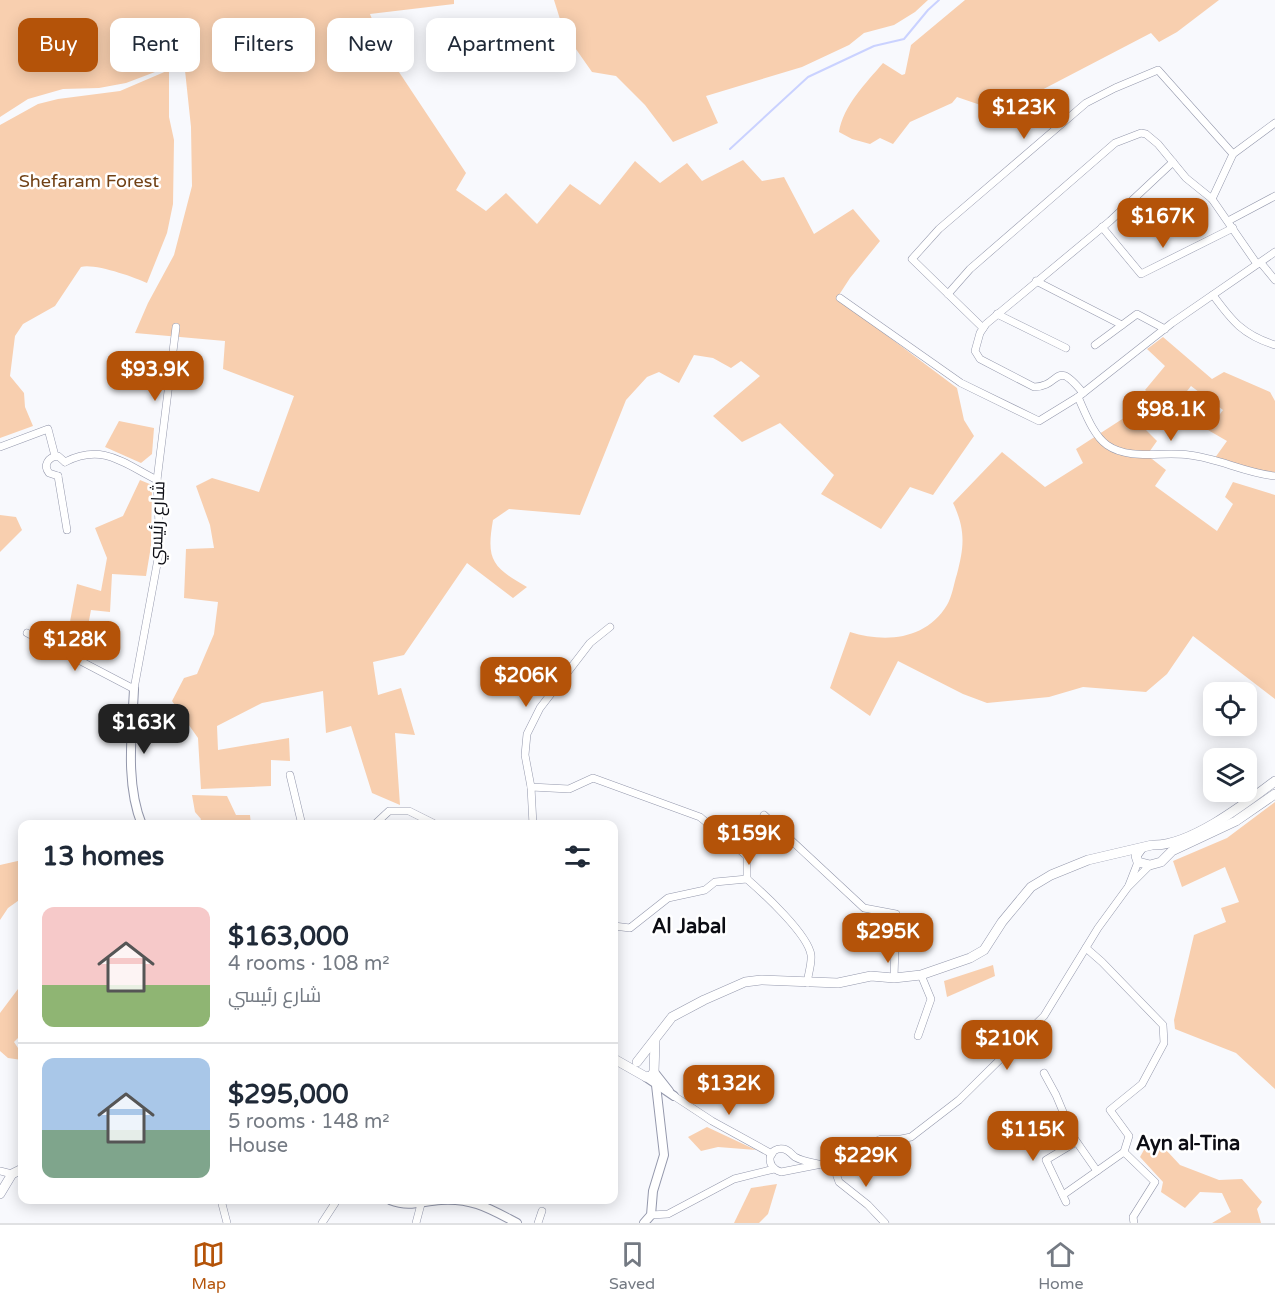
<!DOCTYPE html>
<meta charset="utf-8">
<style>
:root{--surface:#fff;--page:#f2f2f3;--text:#1f2937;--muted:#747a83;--line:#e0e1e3;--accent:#b45309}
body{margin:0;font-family:"Varela Round",Cairo,sans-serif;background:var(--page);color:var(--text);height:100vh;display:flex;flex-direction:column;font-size:22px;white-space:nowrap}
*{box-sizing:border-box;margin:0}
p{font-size:20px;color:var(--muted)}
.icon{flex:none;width:33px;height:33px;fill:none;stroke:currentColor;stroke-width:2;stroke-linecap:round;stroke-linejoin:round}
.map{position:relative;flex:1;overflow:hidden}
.panel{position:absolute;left:18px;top:820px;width:600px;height:384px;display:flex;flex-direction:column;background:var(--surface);border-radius:12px;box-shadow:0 3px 15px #0003}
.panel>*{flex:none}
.banner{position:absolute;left:18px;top:18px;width:600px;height:54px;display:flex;gap:12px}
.fabs{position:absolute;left:1203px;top:682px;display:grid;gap:12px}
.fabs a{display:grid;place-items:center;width:54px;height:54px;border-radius:12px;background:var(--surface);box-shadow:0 3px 15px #0003;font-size:30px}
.price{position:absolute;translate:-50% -51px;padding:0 14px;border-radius:12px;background:var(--accent);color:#fff;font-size:20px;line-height:39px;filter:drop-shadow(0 2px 3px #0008)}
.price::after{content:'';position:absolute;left:50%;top:36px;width:18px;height:14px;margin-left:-9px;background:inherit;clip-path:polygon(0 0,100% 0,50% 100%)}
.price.active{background:#222;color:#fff}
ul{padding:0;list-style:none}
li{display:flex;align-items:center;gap:18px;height:150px;padding:0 24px}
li+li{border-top:2px solid var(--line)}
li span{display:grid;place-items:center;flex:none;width:168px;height:120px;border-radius:12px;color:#555}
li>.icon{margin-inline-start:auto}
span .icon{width:72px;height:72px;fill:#fffc;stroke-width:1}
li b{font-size:26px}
h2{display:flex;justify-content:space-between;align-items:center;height:72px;padding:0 24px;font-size:26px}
.tag{padding:0 21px;border-radius:12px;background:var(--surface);box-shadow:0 3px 15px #0003;font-size:21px;line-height:54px}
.tag.active{background:var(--accent);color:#fff}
.tab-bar{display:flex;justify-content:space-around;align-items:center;height:84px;border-top:2px solid var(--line);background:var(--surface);font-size:16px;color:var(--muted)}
.tab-bar a{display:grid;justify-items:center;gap:3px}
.tab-bar .active{color:var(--accent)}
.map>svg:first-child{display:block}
.green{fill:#f8cfaf}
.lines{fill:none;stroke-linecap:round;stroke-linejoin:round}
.stream{stroke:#cad2ff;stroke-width:2}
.minor-casing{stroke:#9498ac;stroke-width:8}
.tertiary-casing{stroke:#9498ac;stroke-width:10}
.secondary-casing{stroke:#9498ac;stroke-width:10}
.minor{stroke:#fff;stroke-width:7}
.tertiary{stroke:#fff;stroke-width:8}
.secondary{stroke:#fff;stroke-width:9}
.labels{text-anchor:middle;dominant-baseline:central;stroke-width:5;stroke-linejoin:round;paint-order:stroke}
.park-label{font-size:18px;fill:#714115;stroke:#fff}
.street-label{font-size:18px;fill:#0c0d14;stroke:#fff}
.neighbourhood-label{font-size:20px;font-weight:bold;fill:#0c0d14;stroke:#fff}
</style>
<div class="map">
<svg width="1275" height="1223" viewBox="0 0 1275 1223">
<rect width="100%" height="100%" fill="#f8f9fd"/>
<g class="green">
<path d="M0,0H454V4L370,14L390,64L395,66L466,173L456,190L486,211L506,193L537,224L570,184L600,205L635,161L660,183L687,163L702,181L743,160L762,181L784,177L814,234L853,209L880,241L850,278L837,298L957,388L964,420L974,436L933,495L910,487L881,529L821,494L834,475L780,423L742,442L713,416L760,376L741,361L731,368L713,358L694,355L679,383L659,372L647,377L626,400L580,515L509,509L493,520C486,560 492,567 527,587L513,598L467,563L404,655L373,662L378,695L401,688L415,735L395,733L400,805L372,793L351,726L326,733L323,691L262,703L217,726L218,750L289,738L290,761L271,760V786L201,789L198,738L172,701L184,678L197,674L214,634L218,602L184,598L186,549L214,548L210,525L196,486L212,478L259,492L294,396L223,369L225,341L135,333L148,303L174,255L192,186L191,127L184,61L126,83L99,88L63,89L28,99L0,117Z"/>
<path d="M554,0H928L915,12L894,25L864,33L849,45L802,67L706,96L718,123L673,142L645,105L616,76L592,72L564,32Z"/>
<path d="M965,0H1219L1177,32L1159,42L1151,33L1034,94L995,110L957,97L952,103L910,122L893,144L880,138L870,144L852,139L839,132C843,106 866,83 883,63L902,75L905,74L911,45Z"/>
<path d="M169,70V117L174,140L173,204L167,233L147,283C134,277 94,263 81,267L55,306L23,324L15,336L10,376L24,393L25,407L33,426L0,438V125L38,104L58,99L120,91Z"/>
<path d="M1163,337L1212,379L1224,372L1270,392L1275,401V475L1212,462L1227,441L1208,430L1223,410L1191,386L1172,410L1145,390L1165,366L1147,349Z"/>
<path d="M1130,414L1157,441L1147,455L1166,470L1155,486L1217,531L1233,504L1225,497L1233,482L1275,495V699L1193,636L1167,674L1146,692L1083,687L1049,697L987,703L963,694L898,661L870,716L830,688L850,632C885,643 926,640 947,605C952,597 954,583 957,574C964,547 966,530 953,503L1002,452L1045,487L1083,463L1076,449Z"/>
<path d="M119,421L154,428L152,454L141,463L105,447Z"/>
<path d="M140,480L152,485L151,546L146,576L112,574L110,612L91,610L86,636L69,627L77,584L101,591L107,558L95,528L123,516Z"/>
<path d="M0,515L16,517L22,530L0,552Z"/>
<path d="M192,795L227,796L236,815H250L251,825H198L201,819L195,812Z"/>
<path d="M1275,802V1089L1236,1053L1175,1029L1174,1020L1194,935L1226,922L1221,908L1239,902L1225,867L1182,887L1173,861L1227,838Z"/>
<path d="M22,860V898L8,908L0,920V865Z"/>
<path d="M993,965L995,976L947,997L944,981Z"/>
<path d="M18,989L22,992V1008L19,1011L22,1015V1034L14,1042L22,1054V1060L8,1058L0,1051V1013Z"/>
<path d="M707,1127L756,1150L718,1147L701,1151L688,1137Z"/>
<path d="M1145,1148L1167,1151L1180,1165L1219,1180L1242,1179L1262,1202L1257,1209L1261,1223H1212L1231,1212L1222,1193L1200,1192L1185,1208L1161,1192L1163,1182L1140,1157Z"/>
<path d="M777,1184L768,1214L759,1223H734L751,1188Z"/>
</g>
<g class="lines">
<path class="stream" d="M730,149L808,77L874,46L904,39L928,10L939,0"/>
<defs>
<g id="minor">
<path d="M1212,199L1233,154L1275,123"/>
<path d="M1228,221L1275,196"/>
<path d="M1102,227L1141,274L1233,228"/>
<path d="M1261,263L1275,280"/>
<path d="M1036,281L1122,325"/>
<path d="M948,294L970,269L1115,143L1141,133L1146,134L1158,144L1186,178L1212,199L1257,264"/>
<path d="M1213,295C1232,321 1243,335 1275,345"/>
<path d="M840,298L961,383L1039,421L1078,397L1172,323L1275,252"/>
<path d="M997,314L1066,348"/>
<path d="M983,328L912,259L939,229L1086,103L1115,88L1158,70L1233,154"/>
<path d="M1095,345L1137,314L1165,329"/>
<path d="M1083,393C1054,357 1061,387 1034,387L980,359L975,351L980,333L986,324L1110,221L1173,162"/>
<path d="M1078,397C1085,412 1093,435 1107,445C1130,461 1163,451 1189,455C1218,458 1245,473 1275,476"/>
<path d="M0,447L48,429L55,456"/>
<path d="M65,462C103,443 123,463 157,480"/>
<path d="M58,476L67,530"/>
<path d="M58,476L49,473C43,465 48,457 58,456L65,462"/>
<path d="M27,633L134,689L160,548L157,480L176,327"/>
<path d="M290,775L302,825"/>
<path d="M531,787L569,789L593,778L700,817L747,856V879"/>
<path d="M764,815L864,908L896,914L894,978"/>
<path d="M374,825L389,811H409L433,823"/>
<path d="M533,825L531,787L525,755L527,734L540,708L590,643L610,627"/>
<path d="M1129,885L1138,862"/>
<path d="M614,926L630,928L668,898L705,890L715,882L747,879C763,893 808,934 811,955C812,963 808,975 807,983"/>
<path d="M1086,948L1102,962L1163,1025L1164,1043L1142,1084L1110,1110L1129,1136L1124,1152L1155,1182L1133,1217L1134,1223"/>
<path d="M918,1036L931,999L921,975"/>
<path d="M1044,1073L1056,1095L1074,1138L1097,1171"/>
<path d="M674,1096L712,1121L772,1154"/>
<path d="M832,1162L839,1182L868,1205L885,1223"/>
<path d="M818,1164C810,1162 802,1161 795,1157C791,1154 789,1150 784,1149C768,1146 764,1167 781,1172L832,1162L881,1139H901L911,1137L959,1100L1044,1016L1098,928L1128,887L1150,865"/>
<path d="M0,1171L12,1174"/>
<path d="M1063,1195L1124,1152"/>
<path d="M221,1200L227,1223"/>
<path d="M1066,1202L1046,1160L1076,1142"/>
<path d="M651,1215L668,1214L734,1179L774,1169"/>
<path d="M322,1223L337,1200"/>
<path d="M416,1223L421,1204"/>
<path d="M538,1223L542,1211"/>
</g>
<g id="tertiary">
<path d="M134,689C132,733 125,783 142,825"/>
<path d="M654,1072L669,1091"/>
<path d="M646,1077L674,1096"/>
<path d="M390,1200C411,1208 421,1201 441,1200C473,1198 490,1209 517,1223"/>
<path d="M644,1223L651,1215L653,1191L664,1155L656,1085"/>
</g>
<g id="secondary">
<path d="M1141,849L1136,856L1138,862L1150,865L1161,862L1172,851L1236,821L1275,794"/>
<path d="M616,1060L646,1077L651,1076L654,1072L655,1041"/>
<path d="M637,1062L672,1017L704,1000L745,982L761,980L838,983L871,976L894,978L921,975L970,958L984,950L1002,922L1031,887L1051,875L1088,860L1152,845C1189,847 1246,803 1275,781"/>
<path d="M0,1194L12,1174L22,1169"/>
</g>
</defs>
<use href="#minor" class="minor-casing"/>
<use href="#tertiary" class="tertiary-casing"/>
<use href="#secondary" class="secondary-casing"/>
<use href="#minor" class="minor"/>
<use href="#tertiary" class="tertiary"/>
<use href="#secondary" class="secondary"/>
</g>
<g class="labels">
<g class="park-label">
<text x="89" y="181">Shefaram Forest</text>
</g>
<g class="street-label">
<text transform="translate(157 523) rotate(-88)">شارع رئيسي</text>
</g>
<g class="neighbourhood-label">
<text x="689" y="927">Al Jabal</text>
<text x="1188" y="1144">Ayn al-Tina</text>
</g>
</g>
</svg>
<div class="fabs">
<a><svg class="icon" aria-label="locate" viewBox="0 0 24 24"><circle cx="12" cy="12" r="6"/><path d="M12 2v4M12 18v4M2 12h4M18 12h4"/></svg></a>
<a><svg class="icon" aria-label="layers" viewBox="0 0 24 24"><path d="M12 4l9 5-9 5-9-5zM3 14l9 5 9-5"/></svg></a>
</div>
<b class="price" style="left:1024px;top:140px">$123K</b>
<b class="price" style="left:1163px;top:249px">$167K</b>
<b class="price" style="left:155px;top:402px">$93.9K</b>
<b class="price" style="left:1171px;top:442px">$98.1K</b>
<b class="price" style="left:75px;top:672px">$128K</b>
<b class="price" style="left:526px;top:708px">$206K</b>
<b class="price active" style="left:144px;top:755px">$163K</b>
<b class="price" style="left:749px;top:866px">$159K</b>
<b class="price" style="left:888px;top:964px">$295K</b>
<b class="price" style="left:1007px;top:1071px">$210K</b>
<b class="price" style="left:729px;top:1116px">$132K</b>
<b class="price" style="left:1033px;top:1162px">$115K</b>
<b class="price" style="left:866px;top:1188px">$229K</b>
<div class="banner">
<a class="tag active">Buy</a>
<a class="tag">Rent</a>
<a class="tag">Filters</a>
<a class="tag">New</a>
<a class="tag">Apartment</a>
</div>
<section class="panel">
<h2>13 homes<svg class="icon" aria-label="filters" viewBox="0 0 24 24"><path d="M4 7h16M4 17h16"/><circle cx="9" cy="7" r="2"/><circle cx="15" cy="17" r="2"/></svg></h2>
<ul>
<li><span style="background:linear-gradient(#f6c9c9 65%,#8fb573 0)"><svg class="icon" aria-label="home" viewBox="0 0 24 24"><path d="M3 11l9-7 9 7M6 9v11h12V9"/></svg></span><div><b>$163,000</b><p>4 rooms · 108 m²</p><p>شارع رئيسي</p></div></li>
<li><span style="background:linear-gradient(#a9c7e8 60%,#7fa58c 0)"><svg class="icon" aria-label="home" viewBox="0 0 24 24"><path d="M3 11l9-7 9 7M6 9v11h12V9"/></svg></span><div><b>$295,000</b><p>5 rooms · 148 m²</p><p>House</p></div></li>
</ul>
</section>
</div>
<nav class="tab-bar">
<a class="active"><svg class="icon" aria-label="map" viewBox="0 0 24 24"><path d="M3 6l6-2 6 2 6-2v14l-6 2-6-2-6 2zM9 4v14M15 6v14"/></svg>Map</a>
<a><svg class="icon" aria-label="saved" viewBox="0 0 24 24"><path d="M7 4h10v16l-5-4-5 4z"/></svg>Saved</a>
<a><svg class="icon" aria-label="home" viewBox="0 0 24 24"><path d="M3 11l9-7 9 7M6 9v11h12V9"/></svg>Home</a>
</nav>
